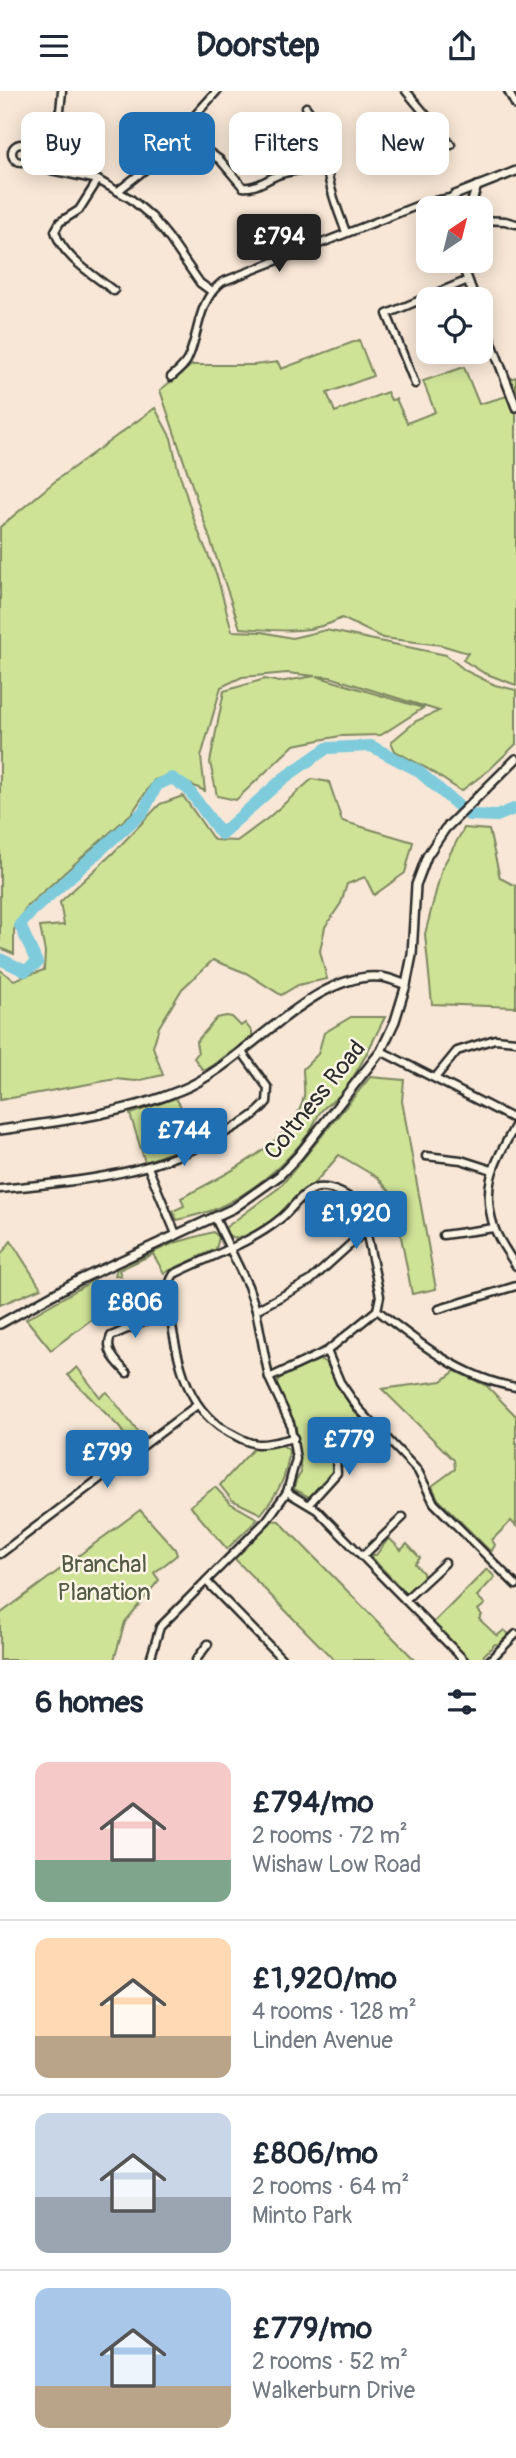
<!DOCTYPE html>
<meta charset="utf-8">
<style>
:root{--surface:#fff;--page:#f2f2f3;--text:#1f2937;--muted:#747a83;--line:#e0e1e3;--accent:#1f6fb2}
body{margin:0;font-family:Pangolin,sans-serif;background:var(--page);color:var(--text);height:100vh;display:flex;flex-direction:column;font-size:26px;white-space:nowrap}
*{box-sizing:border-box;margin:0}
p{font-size:23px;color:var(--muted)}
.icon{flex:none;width:38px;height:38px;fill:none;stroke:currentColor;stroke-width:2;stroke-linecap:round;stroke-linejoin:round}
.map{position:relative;height:1569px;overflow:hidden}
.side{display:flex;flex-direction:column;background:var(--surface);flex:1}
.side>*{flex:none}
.banner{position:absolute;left:21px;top:21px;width:474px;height:63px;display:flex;gap:14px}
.needle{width:46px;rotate:35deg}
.tools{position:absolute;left:416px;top:105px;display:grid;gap:14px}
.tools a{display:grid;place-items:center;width:77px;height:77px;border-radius:14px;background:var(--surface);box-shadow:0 4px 18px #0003;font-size:35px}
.price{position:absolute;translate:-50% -60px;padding:0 16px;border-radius:7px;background:var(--accent);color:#fff;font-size:23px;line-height:46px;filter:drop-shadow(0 2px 4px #0008)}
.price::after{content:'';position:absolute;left:50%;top:42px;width:21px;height:16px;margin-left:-10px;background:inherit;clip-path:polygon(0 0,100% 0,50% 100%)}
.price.current{background:#222;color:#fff}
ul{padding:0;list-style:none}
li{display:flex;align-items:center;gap:21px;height:175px;padding:0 35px}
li+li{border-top:2px solid var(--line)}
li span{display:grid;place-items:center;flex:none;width:196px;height:140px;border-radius:14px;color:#555}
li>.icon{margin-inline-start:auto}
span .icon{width:84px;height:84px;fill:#fffc;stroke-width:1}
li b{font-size:30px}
h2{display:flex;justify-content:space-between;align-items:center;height:84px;padding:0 35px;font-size:30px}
.pill{padding:0 24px;border-radius:14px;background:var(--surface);box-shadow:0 4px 18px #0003;font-size:24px;line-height:63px}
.pill.current{background:var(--accent);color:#fff}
header{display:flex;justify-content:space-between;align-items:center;height:91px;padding:0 35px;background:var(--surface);font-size:32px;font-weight:700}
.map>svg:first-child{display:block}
.green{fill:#cfe397;stroke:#7d8761;stroke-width:2}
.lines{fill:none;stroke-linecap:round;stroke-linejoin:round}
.river{stroke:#7ecbdc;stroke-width:12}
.minor-casing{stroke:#2b2b2b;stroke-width:11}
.tertiary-casing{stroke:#2b2b2b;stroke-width:12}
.minor{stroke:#fcf5e5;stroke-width:6}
.tertiary{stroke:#fcf5e5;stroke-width:7}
.labels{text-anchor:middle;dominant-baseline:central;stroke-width:5;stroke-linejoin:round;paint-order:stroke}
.street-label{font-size:24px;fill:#2b2b2b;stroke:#fcf5e5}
.park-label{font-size:24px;fill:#545946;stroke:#fcf5e5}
</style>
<header><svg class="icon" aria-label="menu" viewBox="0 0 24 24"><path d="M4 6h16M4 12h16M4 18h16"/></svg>Doorstep<svg class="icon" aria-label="share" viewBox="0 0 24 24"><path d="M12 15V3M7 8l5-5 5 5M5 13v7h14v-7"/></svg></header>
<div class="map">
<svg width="516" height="1569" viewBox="0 0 516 1569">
<rect width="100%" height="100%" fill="#f8e7d6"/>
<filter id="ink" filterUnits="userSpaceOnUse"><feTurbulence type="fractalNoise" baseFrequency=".0143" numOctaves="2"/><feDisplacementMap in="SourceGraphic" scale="14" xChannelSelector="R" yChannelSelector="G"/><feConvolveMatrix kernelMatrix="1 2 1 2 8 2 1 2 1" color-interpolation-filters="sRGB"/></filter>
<g filter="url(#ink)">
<g class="green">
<path d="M359,249L373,285L327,302L335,321L387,301L391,309L396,308L407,332L435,321L423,290L464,276L479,313L511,304L506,289L516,286V594L484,582L463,569L468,562L441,554L383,547L342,527C307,545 277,539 240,537L160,299L192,274H254L278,271L281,278Z"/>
<path d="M155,317L171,347L178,378L196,435L217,485L232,540L262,541L292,547L326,539L446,564L466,580L495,594L516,599V653L489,679L461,700L428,678L395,660L391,651L416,630L439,620L330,586L316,585L423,617L381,644L340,645L294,654L236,709L217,705L210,671L224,600L265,588L279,591L315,585L287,582L242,586L221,596L201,666L205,700L170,684L154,689L132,722L26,816L14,839V863L0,857V436L59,387Z"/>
<path d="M312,688L329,691L342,730L413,751L405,782L374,804L365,786L347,793L341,812L325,836L320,860L327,888L298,894L281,904L246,882L213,869L182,898L159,936L153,956L163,984L136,990L116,988L0,1009V879L14,889L44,879L45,861L40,836L64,834L60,811L113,762L160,713L183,705L214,749L237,750L268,727Z"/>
<path d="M464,737L489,739L500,787L516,795V916L432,913L425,843L442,777Z"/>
<path d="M226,925L232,926L241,935L245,932L252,941V946L207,978H202L194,967L198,962L196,951L217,927Z"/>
<path d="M351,926H385C375,946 354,991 339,1005C332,1011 324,1015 319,1023C315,1029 314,1036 309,1042C285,1074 251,1103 213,1119C202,1123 189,1126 177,1129L173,1120L184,1115L181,1107C219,1087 296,1051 304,1005C305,997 303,986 303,978L318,963L324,942Z"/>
<path d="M370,986L404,989L402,1010L436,1198L412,1203L393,1104L378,1087L339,1064C311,1098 279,1131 238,1148L228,1144L225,1137L280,1096Z"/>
<path d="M176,1007L200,1050L145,1071L130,1023Z"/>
<path d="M213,1141L219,1146L216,1158L164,1182L153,1163L119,1179L121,1185L115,1184L117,1177L174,1152Z"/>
<path d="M11,1150L41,1197L0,1214V1165Z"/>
<path d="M94,1189L105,1218L51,1259L26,1228Z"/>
<path d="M319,1269L326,1271C339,1299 353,1321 374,1343L311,1407L294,1398L296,1389L301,1382L296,1335L276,1293L280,1287Z"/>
<path d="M77,1276L100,1306L107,1301L141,1345L131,1353L119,1336L68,1284Z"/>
<path d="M455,1280L487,1295L516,1325V1435L511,1430L492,1449L495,1454L491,1461L438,1408L432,1395L455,1378L454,1369L382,1298L442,1290Z"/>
<path d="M282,1354L289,1359C288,1386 277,1403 261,1423L232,1409L220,1394L254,1357Z"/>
<path d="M215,1396L230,1412L258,1428L227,1458L190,1415Z"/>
<path d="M140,1419L175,1458L177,1464L154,1482L159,1489L125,1531L114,1569H0V1523Z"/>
<path d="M267,1429L279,1430L415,1569H334L232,1465Z"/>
<path d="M389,1447L401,1459L407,1453L420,1467L415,1473L423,1482L424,1487L409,1501H405L372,1467V1464H376Z"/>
<path d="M487,1478L495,1486L477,1505L485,1513L478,1519L482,1524L479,1528L497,1545L504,1539L509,1543L499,1554L495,1553L484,1564L483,1569H469L433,1532Z"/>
</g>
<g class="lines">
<path class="river" d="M0,868L25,880L37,872L20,834L32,820L143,721L157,694L172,687L188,698L221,743L284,687L327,657L371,655L417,679L469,724L497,725L516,717"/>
<defs>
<g id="minor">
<path d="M406,0L451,54"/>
<path d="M508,0L516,15"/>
<path d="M306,16C326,42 323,48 327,78C330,99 338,121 346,141"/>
<path d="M181,41L220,69L243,96C256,98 268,87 281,83C295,78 311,78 327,77"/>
<circle cx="21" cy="62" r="9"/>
<path d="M27,56L60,20L62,0"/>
<path d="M29,67L51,79L98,89L131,108L152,126L169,147L200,192L211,200"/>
<path d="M98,89L79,119L60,131L55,140C62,166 94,184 114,200"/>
<path d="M118,100L165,63L188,32L217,0"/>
<path d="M481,129L505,130L516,133"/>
<path d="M171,286C178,280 186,274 189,265C200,238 198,210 222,191L424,112L450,107"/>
<path d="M415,293L387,223L468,189"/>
<path d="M381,960L516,1029"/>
<path d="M435,987L457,960L495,948L516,950"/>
<path d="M516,1033C496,1070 480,1093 494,1136C498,1149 509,1163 516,1175"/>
<path d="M426,1065L461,1069L492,1079"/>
<path d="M148,1076L176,1143"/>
<path d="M0,1098C82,1090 156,1084 228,1040C242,1032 257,1024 267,1011L268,997L242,961"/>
<path d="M443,1144L494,1137"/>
<path d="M439,1218L516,1195"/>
<path d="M256,1219L310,1190L365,1140"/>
<path d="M377,1219C417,1251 464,1288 516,1296"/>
<path d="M327,1260L340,1291L358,1317L418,1380L434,1412L516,1494"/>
<path d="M127,1282C117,1271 104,1260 111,1245L158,1225H170"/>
<path d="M269,1287L327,1260L377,1219L380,1205L361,1116C352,1106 332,1095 318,1097C302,1100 292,1119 280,1128C253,1151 206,1167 174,1183C164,1197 169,1219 172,1235C179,1277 190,1323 232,1343C239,1347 248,1352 257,1353C268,1354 283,1349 294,1347"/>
<path d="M287,1401L317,1419L464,1569"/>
<path d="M309,1413L337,1382L334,1342"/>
<path d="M0,1463L197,1314"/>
<path d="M363,1465L403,1426"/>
<path d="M206,1490L283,1569"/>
<path d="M405,1509L445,1472"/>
<path d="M150,1569L160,1536L267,1429L287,1401L296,1368L290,1332L269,1287L256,1219L248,1195L215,1127"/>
<path d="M196,1569L208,1553"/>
<path d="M490,1569L516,1543"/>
</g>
<g id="tertiary">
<path d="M444,117L446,111L455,104L516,80"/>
<path d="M473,117L472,110L477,95"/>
<path d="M461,170L475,208"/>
<path d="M481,224L516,316"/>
<path d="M0,1039C62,1030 123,1023 181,999C244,974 313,879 381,886C390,887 398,891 406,894"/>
<path d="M0,1233L79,1189L234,1117L279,1085L298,1065L381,960L395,930L406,894L412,864L416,794L427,765L445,738L516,668"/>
</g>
</defs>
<use href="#minor" class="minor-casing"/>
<use href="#tertiary" class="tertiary-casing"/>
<use href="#minor" class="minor"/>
<use href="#tertiary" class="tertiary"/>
</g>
</g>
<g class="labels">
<g class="street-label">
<text transform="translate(315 1009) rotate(-51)">Coltness Road</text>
</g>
<g class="park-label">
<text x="104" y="1473">Branchal<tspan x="104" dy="28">Planation</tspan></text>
</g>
</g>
</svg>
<div class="tools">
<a><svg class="needle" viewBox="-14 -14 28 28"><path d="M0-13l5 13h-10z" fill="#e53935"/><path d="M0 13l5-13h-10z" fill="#747a83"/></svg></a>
<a><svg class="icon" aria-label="locate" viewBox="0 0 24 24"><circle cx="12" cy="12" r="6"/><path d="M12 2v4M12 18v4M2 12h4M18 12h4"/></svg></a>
</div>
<b class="price current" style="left:279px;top:183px">£794</b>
<b class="price" style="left:184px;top:1077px">£744</b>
<b class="price" style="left:356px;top:1160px">£1,920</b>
<b class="price" style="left:135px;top:1249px">£806</b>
<b class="price" style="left:349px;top:1386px">£779</b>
<b class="price" style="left:107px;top:1399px">£799</b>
<div class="banner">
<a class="pill">Buy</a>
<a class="pill current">Rent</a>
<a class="pill">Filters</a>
<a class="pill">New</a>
</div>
</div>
<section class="side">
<h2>6 homes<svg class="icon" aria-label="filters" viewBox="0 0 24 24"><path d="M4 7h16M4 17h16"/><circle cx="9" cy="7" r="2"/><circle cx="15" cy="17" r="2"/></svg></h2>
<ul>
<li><span style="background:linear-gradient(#f6c9c9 70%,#7fa58c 0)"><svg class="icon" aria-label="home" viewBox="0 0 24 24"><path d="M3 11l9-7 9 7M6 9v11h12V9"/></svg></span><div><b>£794/mo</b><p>2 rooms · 72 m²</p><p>Wishaw Low Road</p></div></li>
<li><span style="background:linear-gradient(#ffd9b3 70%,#b9a48a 0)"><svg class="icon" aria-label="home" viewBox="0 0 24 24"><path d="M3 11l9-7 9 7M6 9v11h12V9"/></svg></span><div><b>£1,920/mo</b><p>4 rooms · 128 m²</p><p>Linden Avenue</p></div></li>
<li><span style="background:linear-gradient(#c9d6e8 60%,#9aa5b1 0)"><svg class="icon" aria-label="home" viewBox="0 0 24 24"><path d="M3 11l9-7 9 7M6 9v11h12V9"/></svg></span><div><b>£806/mo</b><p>2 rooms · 64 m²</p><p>Minto Park</p></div></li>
<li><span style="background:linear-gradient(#a9c7e8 70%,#b9a48a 0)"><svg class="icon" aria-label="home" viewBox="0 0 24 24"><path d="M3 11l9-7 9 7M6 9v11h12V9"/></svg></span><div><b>£779/mo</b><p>2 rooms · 52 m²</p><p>Walkerburn Drive</p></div></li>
</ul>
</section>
